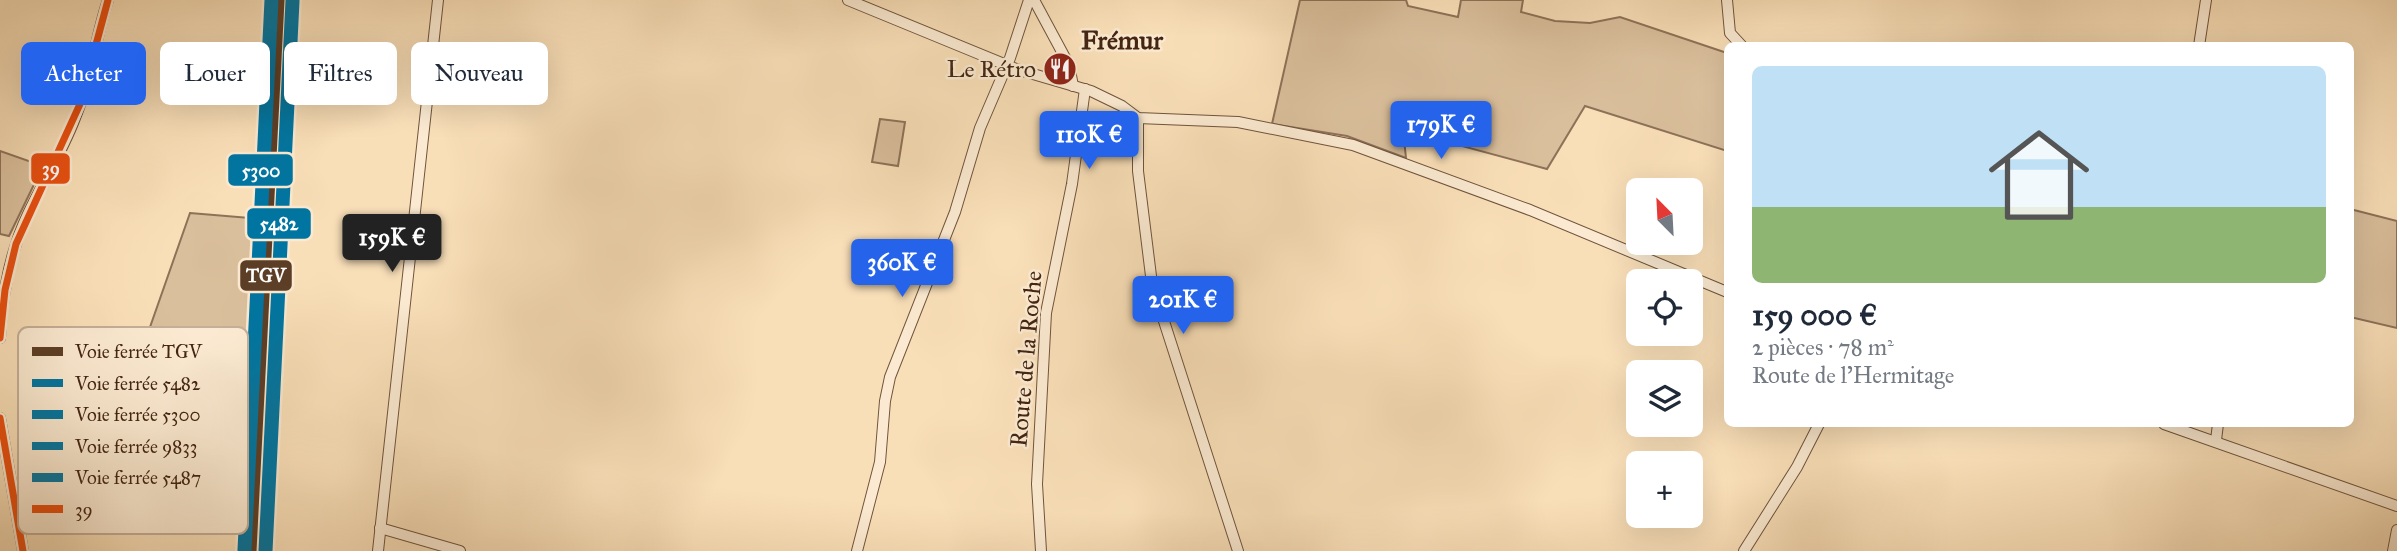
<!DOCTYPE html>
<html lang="fr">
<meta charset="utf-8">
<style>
:root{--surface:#fff;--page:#f2f2f3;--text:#1f2937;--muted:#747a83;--accent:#2563eb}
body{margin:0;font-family:"IM FELL Great Primer",serif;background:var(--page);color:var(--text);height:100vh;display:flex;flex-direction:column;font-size:26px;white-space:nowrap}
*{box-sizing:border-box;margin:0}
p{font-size:23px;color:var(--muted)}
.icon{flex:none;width:38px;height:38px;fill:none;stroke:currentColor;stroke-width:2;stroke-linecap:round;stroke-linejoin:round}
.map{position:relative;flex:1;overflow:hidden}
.sheet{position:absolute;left:1724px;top:42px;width:630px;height:385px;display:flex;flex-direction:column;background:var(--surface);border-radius:10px;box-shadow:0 7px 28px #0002}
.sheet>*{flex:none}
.guide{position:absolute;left:21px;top:42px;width:665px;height:63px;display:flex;gap:14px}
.needle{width:46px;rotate:336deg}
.tools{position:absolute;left:1626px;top:178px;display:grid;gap:14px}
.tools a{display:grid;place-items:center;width:77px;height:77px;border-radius:10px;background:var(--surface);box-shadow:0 7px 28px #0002;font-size:35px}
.price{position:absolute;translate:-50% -60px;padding:0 16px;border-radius:7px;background:var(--accent);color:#fff;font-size:23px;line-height:46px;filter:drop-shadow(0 2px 4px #0008)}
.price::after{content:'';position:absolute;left:50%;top:42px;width:21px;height:16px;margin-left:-10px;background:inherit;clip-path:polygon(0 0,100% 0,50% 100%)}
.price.on{background:#222;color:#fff}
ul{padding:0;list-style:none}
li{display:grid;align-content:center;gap:14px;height:371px;padding:0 28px}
li span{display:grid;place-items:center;height:217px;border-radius:10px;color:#555}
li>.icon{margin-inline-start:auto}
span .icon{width:126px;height:126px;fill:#fffc;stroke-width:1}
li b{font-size:30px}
.pill{padding:0 24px;border-radius:10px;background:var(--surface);box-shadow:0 7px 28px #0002;font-size:24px;line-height:63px}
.pill.on{background:var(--accent);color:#fff}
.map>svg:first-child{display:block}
.green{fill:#dabf9c;stroke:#8e7258;stroke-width:2}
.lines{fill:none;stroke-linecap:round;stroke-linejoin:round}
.minor-casing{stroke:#70543c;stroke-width:12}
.minor{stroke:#fbead1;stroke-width:10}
.bus-1-casing{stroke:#fbead1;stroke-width:12}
.bus-1{stroke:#e84e0f;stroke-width:7}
.rail-1-casing{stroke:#fbead1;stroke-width:14}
.rail-2-casing{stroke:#fbead1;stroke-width:14}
.rail-3-casing{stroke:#fbead1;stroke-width:14}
.rail-4-casing{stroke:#fbead1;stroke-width:14}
.rail-5-casing{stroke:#fbead1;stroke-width:14}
.rail-1{stroke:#5c3e26;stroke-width:9}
.rail-2{stroke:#0075a1;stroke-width:9}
.rail-3{stroke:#0075a1;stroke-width:9}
.rail-4{stroke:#0075a1;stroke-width:9}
.rail-5{stroke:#0075a1;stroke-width:9}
.labels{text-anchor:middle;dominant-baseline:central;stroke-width:5;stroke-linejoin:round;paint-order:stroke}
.poi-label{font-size:24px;fill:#432513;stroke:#fbead1;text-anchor:end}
.street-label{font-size:24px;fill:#432513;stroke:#fbead1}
.neighbourhood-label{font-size:26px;font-weight:bold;fill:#432513;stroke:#fbead1}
.key{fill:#fbead1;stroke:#c4af98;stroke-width:2}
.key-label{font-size:19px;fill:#432513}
.line-badge{stroke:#fbead1;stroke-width:2.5}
.badge-label{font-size:19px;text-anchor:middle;font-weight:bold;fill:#fff}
</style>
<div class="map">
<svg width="2397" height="551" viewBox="0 0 2397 551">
<rect width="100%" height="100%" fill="#f9dfb8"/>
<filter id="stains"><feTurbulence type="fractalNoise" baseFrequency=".00286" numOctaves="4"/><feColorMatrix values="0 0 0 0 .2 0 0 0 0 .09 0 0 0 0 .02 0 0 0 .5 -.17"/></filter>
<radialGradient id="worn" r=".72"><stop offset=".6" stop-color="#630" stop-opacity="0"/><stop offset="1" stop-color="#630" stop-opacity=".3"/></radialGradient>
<g class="green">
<path d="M1300,0H1406L1408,6L1458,17L1461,0H1523L1521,12L1555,21L1590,23L1620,17L1727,53V151L1585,106L1547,169L1403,130L1406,158L1347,136L1272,124Z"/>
<path d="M880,119L905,122L898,166L872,162Z"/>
<path d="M0,151L43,166L9,236L0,234Z"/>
<path d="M2350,209L2397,221V328L2350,317Z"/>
<path d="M190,213L262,219L258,344L241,347L223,364H200L190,368L181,378L177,399L167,423L172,448L169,453L150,456L143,445L140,421C126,417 118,415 115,400L129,387Z"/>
</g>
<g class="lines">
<defs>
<g id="minor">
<path d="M848,0L1016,69L1091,91L1122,106L1138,118L1238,122L1353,145L1530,210L1727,292"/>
<path d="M1034,0L1069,65L1073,86"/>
<path d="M1727,0L1730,33L1742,46"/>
<path d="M2199,46L2206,0"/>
<path d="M1138,118V171L1152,284L1238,551"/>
<path d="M0,338C2,295 9,254 28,214C43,182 62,152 75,118C91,80 95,39 108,0"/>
<path d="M0,418L23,551"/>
<path d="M2164,424L2397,506"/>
<path d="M2216,440L2218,424"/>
<path d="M380,528L460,551"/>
<path d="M378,551L438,0"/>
<path d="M857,551L880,462L885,401L890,377L955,212L980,128L1010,58L1029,0"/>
<path d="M1041,551L1037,484L1046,313L1072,184L1085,89"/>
<path d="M1744,551L1797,467L1819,424"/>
<path d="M2393,551L2397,530"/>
</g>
</defs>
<use href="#minor" class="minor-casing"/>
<use href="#minor" class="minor"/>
<defs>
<g id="bus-1">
<path d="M0,338L5,290L16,244L80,104L108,0"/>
<path d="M0,418L23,551"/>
</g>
</defs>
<use href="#bus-1" class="bus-1-casing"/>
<use href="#bus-1" class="bus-1"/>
<defs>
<path id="rail-1" d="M252,551L280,0"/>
<path id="rail-2" d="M263,551L290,1"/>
<path id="rail-3" d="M242,550L269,0"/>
<path id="rail-4" d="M268,551L295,1"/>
<path id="rail-5" d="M247,550L274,0"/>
</defs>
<use href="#rail-1" class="rail-1-casing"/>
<use href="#rail-2" class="rail-2-casing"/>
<use href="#rail-3" class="rail-3-casing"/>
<use href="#rail-4" class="rail-4-casing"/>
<use href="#rail-5" class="rail-5-casing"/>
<use href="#rail-1" class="rail-1"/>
<use href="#rail-2" class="rail-2"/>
<use href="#rail-3" class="rail-3"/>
<use href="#rail-4" class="rail-4"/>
<use href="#rail-5" class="rail-5"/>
</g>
<defs>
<symbol id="restaurant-disc" viewBox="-11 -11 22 22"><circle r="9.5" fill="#8f2418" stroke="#fbead1"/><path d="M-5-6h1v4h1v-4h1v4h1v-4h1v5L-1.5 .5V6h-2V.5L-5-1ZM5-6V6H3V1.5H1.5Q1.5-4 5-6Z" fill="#fff"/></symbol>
</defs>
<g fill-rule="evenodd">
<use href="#restaurant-disc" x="1041" y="50" width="38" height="38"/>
</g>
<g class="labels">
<g class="poi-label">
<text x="1036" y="69">Le Rétro</text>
</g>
<g class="street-label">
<text transform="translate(1026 359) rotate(-85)">Route de la Roche</text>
</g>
<g class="neighbourhood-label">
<text x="1122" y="40">Frémur</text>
</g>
</g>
<rect x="18" y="327" width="230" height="207" rx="10" class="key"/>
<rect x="32" y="347" width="31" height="9" fill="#5c3e26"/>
<rect x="32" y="379" width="31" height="8" fill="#0075a1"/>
<rect x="32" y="410" width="31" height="9" fill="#0075a1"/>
<rect x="32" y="442" width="31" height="8" fill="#0075a1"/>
<rect x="32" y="473" width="31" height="9" fill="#0075a1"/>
<rect x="32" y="505" width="31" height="8" fill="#e84e0f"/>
<g class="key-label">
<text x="75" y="358">Voie ferrée TGV</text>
<text x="75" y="390">Voie ferrée 5482</text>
<text x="75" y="421">Voie ferrée 5300</text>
<text x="75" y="453">Voie ferrée 9833</text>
<text x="75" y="484">Voie ferrée 5487</text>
<text x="75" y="516">39</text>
</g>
<g class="line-badge">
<rect x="30" y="152" width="41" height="33" rx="7" fill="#e84e0f"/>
<rect x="227" y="153" width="67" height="34" rx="7" fill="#0075a1"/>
<rect x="246" y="207" width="66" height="33" rx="7" fill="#0075a1"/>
<rect x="239" y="259" width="54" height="33" rx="7" fill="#5c3e26"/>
</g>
<g class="badge-label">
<text x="51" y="175">39</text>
<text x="261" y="177">5300</text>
<text x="279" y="230">5482</text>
<text x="266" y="282">TGV</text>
</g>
<rect width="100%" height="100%" filter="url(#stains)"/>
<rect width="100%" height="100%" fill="url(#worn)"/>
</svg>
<div class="tools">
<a><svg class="needle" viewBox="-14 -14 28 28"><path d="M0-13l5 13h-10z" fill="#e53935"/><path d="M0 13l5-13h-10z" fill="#747a83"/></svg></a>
<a><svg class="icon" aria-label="locate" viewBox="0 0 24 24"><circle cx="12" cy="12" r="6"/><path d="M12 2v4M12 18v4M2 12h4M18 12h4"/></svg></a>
<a><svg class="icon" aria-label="layers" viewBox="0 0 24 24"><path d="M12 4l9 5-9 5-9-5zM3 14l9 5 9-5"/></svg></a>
<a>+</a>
</div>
<b class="price" style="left:1441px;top:161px">179K €</b>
<b class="price" style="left:1089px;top:171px">110K €</b>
<b class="price on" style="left:392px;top:274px">159K €</b>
<b class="price" style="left:902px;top:299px">360K €</b>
<b class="price" style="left:1183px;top:336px">201K €</b>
<div class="guide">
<a class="pill on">Acheter</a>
<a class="pill">Louer</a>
<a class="pill">Filtres</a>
<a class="pill">Nouveau</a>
</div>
<section class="sheet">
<ul>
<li><span style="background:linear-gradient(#bfe0f5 65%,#8fb573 0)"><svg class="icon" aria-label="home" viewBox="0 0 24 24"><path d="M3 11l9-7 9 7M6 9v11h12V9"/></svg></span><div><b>159 000 €</b><p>2 pièces · 78 m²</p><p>Route de l'Hermitage</p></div></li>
</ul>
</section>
</div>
